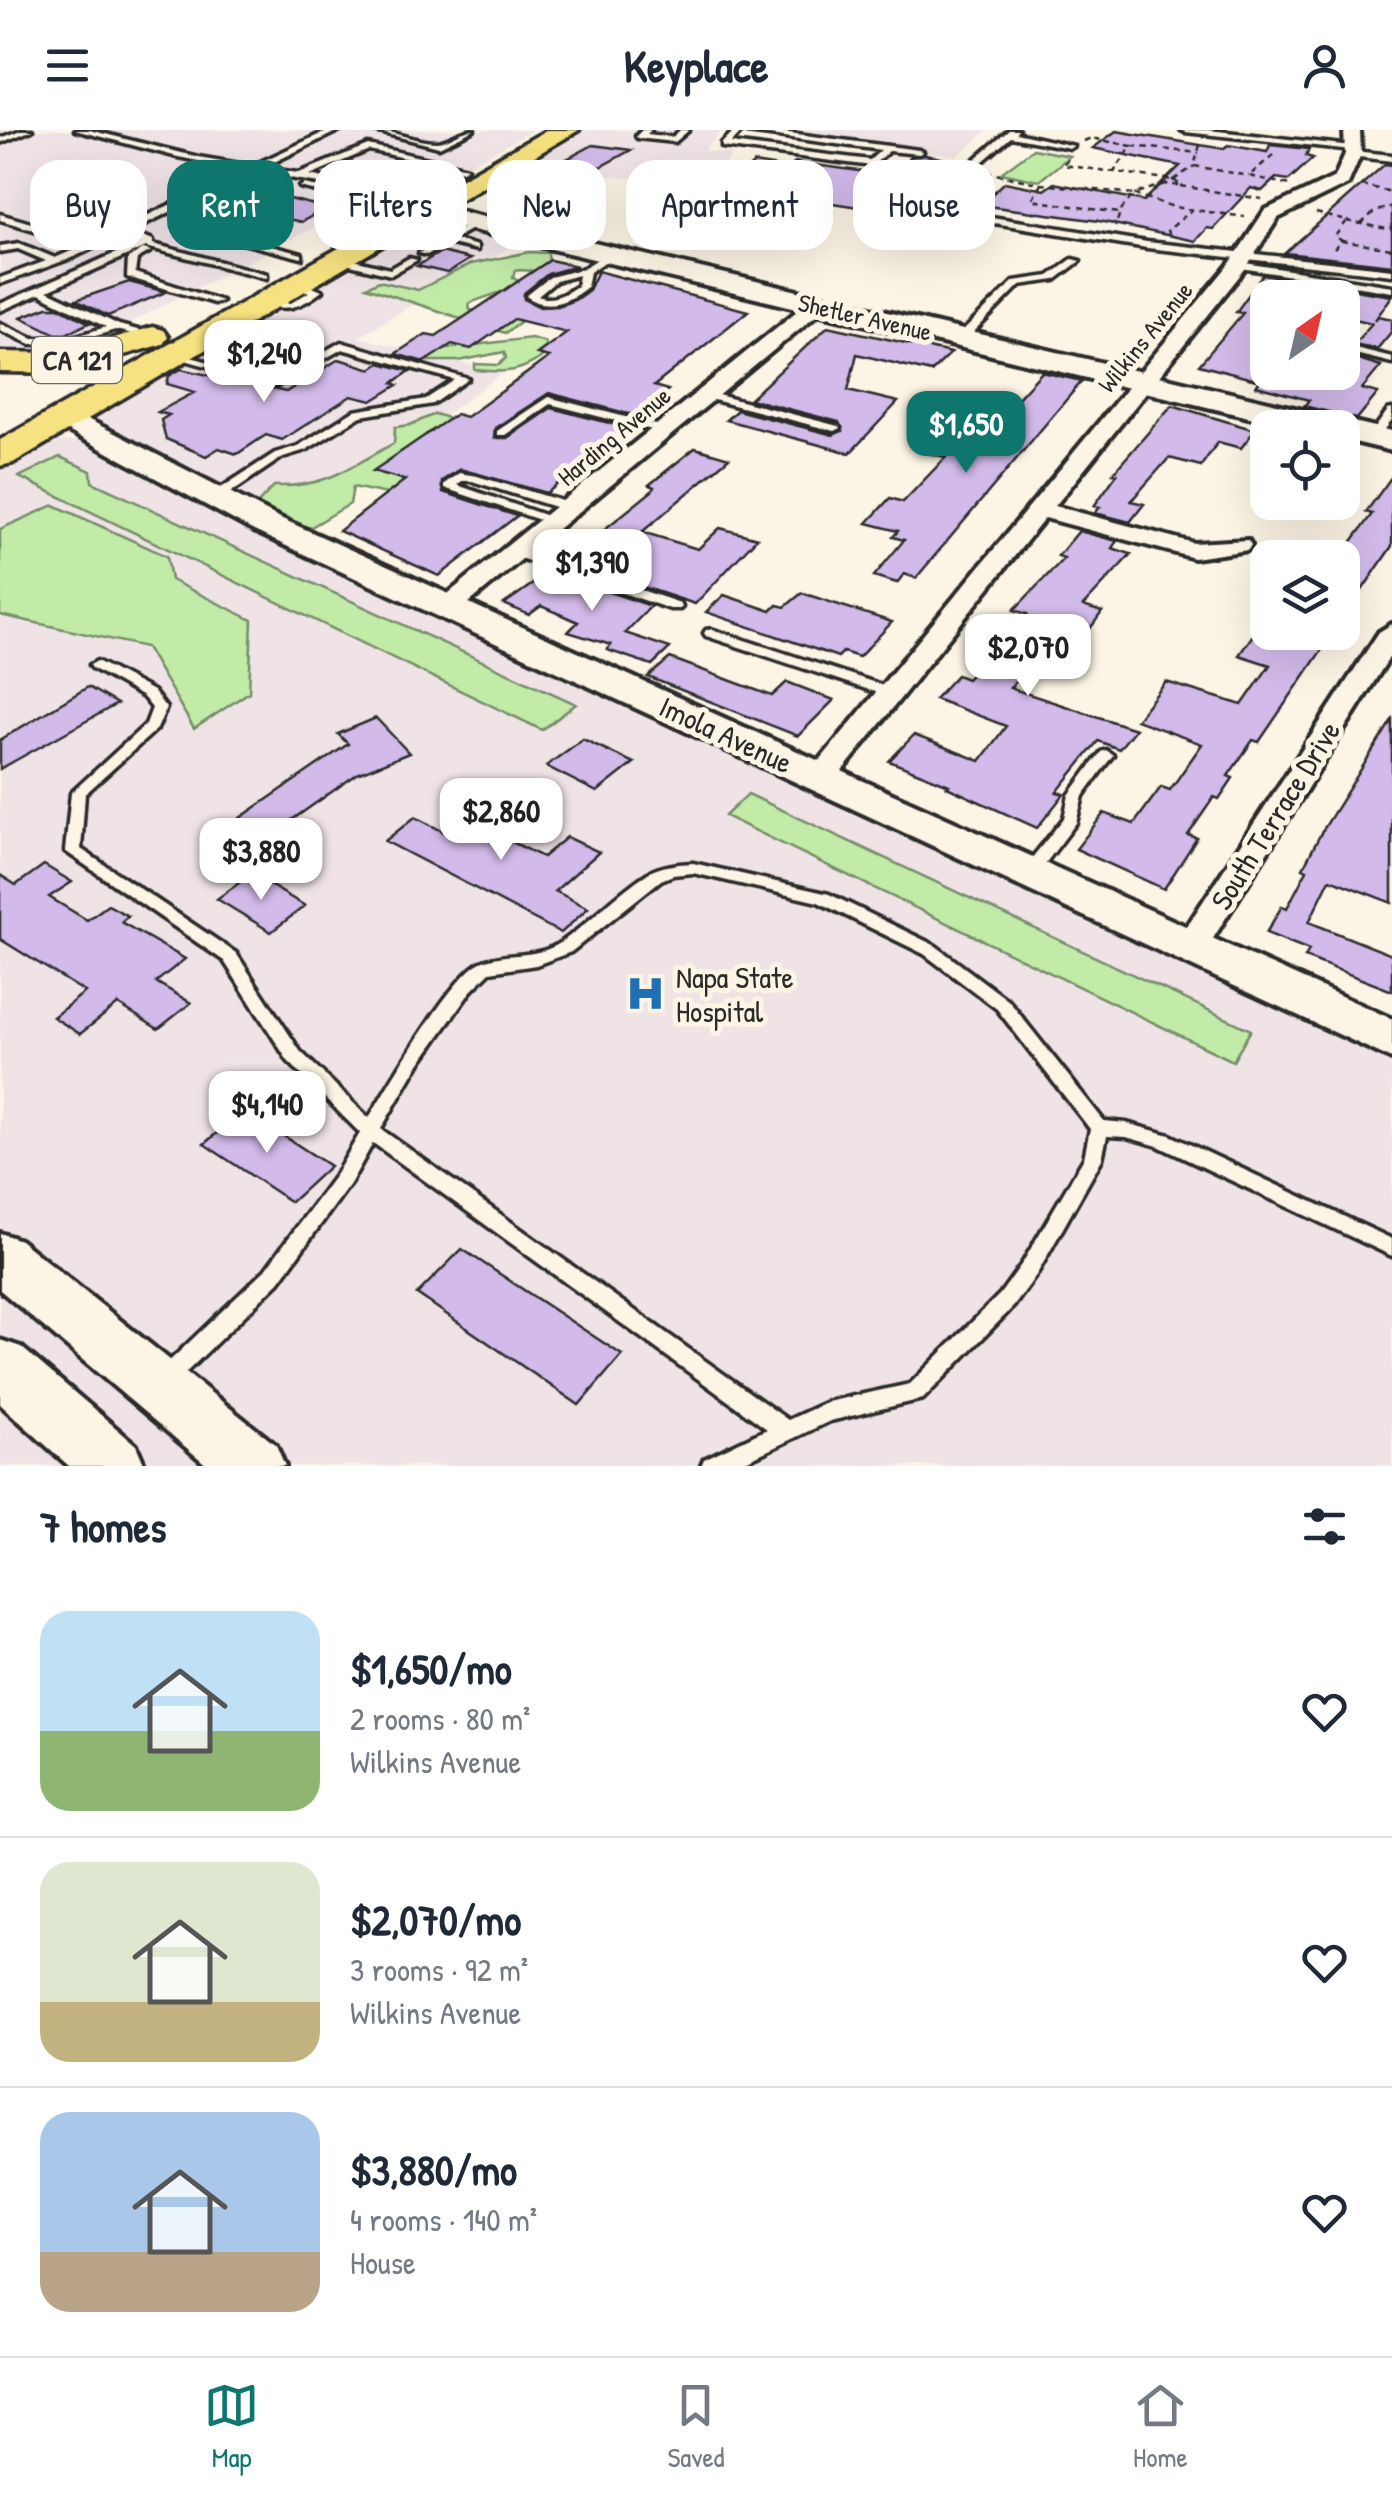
<!DOCTYPE html>
<meta charset="utf-8">
<style>
:root{--surface:#fff;--page:#f6f6f7;--text:#1f2937;--muted:#747a83;--line:#e0e1e3;--accent:#0f766e}
body{margin:0;font-family:"Patrick Hand",sans-serif;background:var(--page);color:var(--text);height:100vh;display:flex;flex-direction:column;font-size:38px;white-space:nowrap}
*{box-sizing:border-box;margin:0}
p{font-size:32px;color:var(--muted)}
.icon{flex:none;width:55px;height:55px;fill:none;stroke:currentColor;stroke-width:2;stroke-linecap:round;stroke-linejoin:round}
.map{position:relative;height:1336px;overflow:hidden}
.drawer{display:flex;flex-direction:column;background:var(--surface);flex:1}
.drawer>*{flex:none}
.hud{position:absolute;left:30px;top:30px;width:1332px;height:90px;display:flex;gap:20px}
.needle{width:65px;rotate:34deg}
.fabs{position:absolute;left:1250px;top:150px;display:grid;gap:20px}
.fabs a{display:grid;place-items:center;width:110px;height:110px;border-radius:20px;background:var(--surface);box-shadow:0 10px 40px #0002;font-size:50px}
.price{position:absolute;translate:-50% -85px;padding:0 22px;border-radius:20px;background:#fff;color:#222;font-size:32px;line-height:65px;filter:drop-shadow(0 2px 5px #0008)}
.price::after{content:'';position:absolute;left:50%;top:60px;width:30px;height:22px;margin-left:-15px;background:inherit;clip-path:polygon(0 0,100% 0,50% 100%)}
.price.selected{background:var(--accent);color:#fff}
ul{padding:0;list-style:none}
li{display:flex;align-items:center;gap:30px;height:250px;padding:0 40px}
li+li{border-top:2px solid var(--line)}
li span{display:grid;place-items:center;flex:none;width:280px;height:200px;border-radius:30px;color:#555}
li>.icon{margin-inline-start:auto}
span .icon{width:120px;height:120px;fill:#fffc;stroke-width:1}
li b{font-size:42px}
h2{display:flex;justify-content:space-between;align-items:center;height:120px;padding:0 40px;font-size:42px}
.chip{padding:0 35px;border-radius:30px;background:var(--surface);box-shadow:0 10px 40px #0002;font-size:35px;line-height:90px}
.chip.selected{background:var(--accent);color:#fff}
header{display:flex;justify-content:space-between;align-items:center;height:130px;padding:0 40px;background:var(--surface);font-size:45px;font-weight:800}
.menu{display:flex;justify-content:space-around;align-items:center;height:140px;border-top:2px solid var(--line);background:var(--surface);font-size:28px;color:var(--muted)}
.menu a{display:grid;justify-items:center;gap:5px}
.menu .selected{color:var(--accent)}
.map>svg:first-child{display:block}
.built{fill:#efe3e6}
.green{fill:#c2eba8;stroke:#768b6a;stroke-width:2.5}
.building{fill:#d2baea;stroke:#2b2b2b;stroke-width:2.5}
.lines{fill:none;stroke-linecap:round;stroke-linejoin:round}
.lane-casing{stroke:#2b2b2b;stroke-width:7}
.street-casing{stroke:#2b2b2b;stroke-width:8}
.secondary-casing{stroke:#2b2b2b;stroke-width:8}
.primary-casing{stroke:#2b2b2b;stroke-width:7}
.path{stroke:#2b2b2b;stroke-width:2.5;stroke-dasharray:6 5;stroke-linecap:butt}
.lane{fill:#fcf5e5;fill-rule:evenodd}
.street{fill:#fcf5e5;fill-rule:evenodd}
.secondary{fill:#fcf5e5;fill-rule:evenodd}
.primary{fill:#f7e281;fill-rule:evenodd}
.labels{text-anchor:middle;dominant-baseline:central;stroke-width:10;stroke-linejoin:round;paint-order:stroke}
.far-street-label{font-size:25px;fill:#2b2b2b;stroke:#fcf5e5}
.shield{fill:#fcf5e5;stroke:#6a6863;stroke-width:2.5}
.shield-label{font-size:28px;font-weight:bold;fill:#2b2b2b}
.street-label{font-size:30px;fill:#2b2b2b;stroke:#fcf5e5}
.poi-label{font-size:30px;fill:#2b2b2b;stroke:#fcf5e5;text-anchor:start}
</style>
<header><svg class="icon" aria-label="menu" viewBox="0 0 24 24"><path d="M4 6h16M4 12h16M4 18h16"/></svg>Keyplace<svg class="icon" aria-label="person" viewBox="0 0 24 24"><circle cx="12" cy="8" r="4"/><path d="M4 21q1-7 8-7t8 7"/></svg></header>
<div class="map">
<svg width="1392" height="1336" viewBox="0 0 1392 1336">
<rect width="100%" height="100%" fill="#fcf5e5"/>
<filter id="ink" filterUnits="userSpaceOnUse"><feTurbulence type="fractalNoise" baseFrequency=".01" numOctaves="2"/><feDisplacementMap in="SourceGraphic" scale="20" xChannelSelector="R" yChannelSelector="G"/><feConvolveMatrix kernelMatrix="1 2 1 2 8 2 1 2 1" color-interpolation-filters="sRGB"/></filter>
<g filter="url(#ink)">
<g class="built">
<path d="M0,0H534L395,74L346,81L77,220L0,232Z"/>
<path d="M566,0H723L704,21L733,24L706,58L507,33Z"/>
<path d="M747,0H988L957,26Z"/>
<path d="M422,81L527,107L358,207L503,243L286,402L1392,910V1336H0V331L59,311H83L125,321L66,287Z"/>
</g>
<g class="green">
<path d="M1033,19L1070,26L1039,51L1001,43Z"/>
<path d="M529,122L548,123L549,135L541,141L515,140L513,148L524,154L469,173L470,180L515,186L520,192L505,203L366,157L379,151L418,160L471,134Z"/>
<path d="M531,208L545,212L548,222C523,243 507,243 475,240V234L499,235L506,228L504,222L459,231H428L425,221Z"/>
<path d="M435,284L463,293L395,339L404,354L387,364L353,357L350,374L306,400L254,377L274,356C325,358 351,337 394,313L395,297L410,295Z"/>
<path d="M60,327L91,341L92,352L576,574L542,600L19,347Z"/>
<path d="M54,375L167,426L171,450L252,490L249,562L194,599L146,517L0,485V399Z"/>
<path d="M748,664L1251,900L1233,931L725,686Z"/>
</g>
<g class="building">
<path d="M1116,1L1224,19L1228,15L1267,22L1270,15L1309,19L1306,26L1313,28L1289,50L1276,48L1262,61L1251,58L1213,99L1207,98L1195,111L1099,91L980,75L1005,52L1044,60L1054,53L1144,71L1180,36L1093,18Z"/>
<path d="M593,15L631,20L600,37L565,30Z"/>
<path d="M925,25L941,28L919,53L912,52L884,81L728,57L754,33L790,39L795,32L894,46L910,27Z"/>
<path d="M1385,34L1392,35V135L1285,123Z"/>
<path d="M278,66L302,72L327,78L301,92L250,80Z"/>
<path d="M441,122L470,129L447,143L417,136Z"/>
<path d="M550,130L577,136L548,144L524,163V169L540,177L558,176L575,170L589,160L598,141L748,181L654,256L668,260L637,286L549,263L495,298L494,308H507L551,278L625,297L547,363L460,339L442,351L443,362L517,386L439,446L339,401L405,350L373,341L456,284L466,287L479,278L549,227L537,224L567,202L514,189L471,219L452,214L424,232L395,224L426,204L436,206Z"/>
<path d="M1263,145L1392,166L1375,190L1378,186L1392,189V201L1377,219L1354,214L1372,193L1342,186V168H1268V244L1282,242L1342,258L1345,225L1381,236L1362,259L1378,263L1357,289L1304,276L1309,270L1256,256L1260,251L1199,235L1243,183L1236,182Z"/>
<path d="M129,152L166,162L108,186L76,170Z"/>
<path d="M47,177H58L89,193L66,204H56L21,187Z"/>
<path d="M287,196L324,206L299,221L262,211Z"/>
<path d="M828,196L951,223L931,242L857,224L848,260L898,272L850,323L726,290L737,280L833,305L842,301L839,292L750,269Z"/>
<path d="M339,229L371,239L380,233L410,241L393,253L398,255L372,271L351,266L282,310L266,305L237,324L219,318L206,326L166,309L161,290L169,285L158,282L195,262L167,254L169,246L181,239L286,262Z"/>
<path d="M1042,242L1082,251L916,448L904,444L897,453L874,446L904,410L893,407L898,401L867,393L890,368L903,372L946,327L931,324L962,289L991,297Z"/>
<path d="M1172,275L1255,300L1241,318L1218,312L1201,336L1169,328L1131,371L1144,374L1130,392L1095,383L1100,377L1094,376L1117,344L1113,343Z"/>
<path d="M695,318L729,328L642,402L698,419L720,398L757,408L695,474L565,431L652,361L654,357L649,355Z"/>
<path d="M1392,346V416L1342,490V425L1372,384L1366,382Z"/>
<path d="M1079,401L1117,411L1112,418L1131,424L1083,476L1102,482L1087,503L1066,496L1010,558L1135,599L1119,619L1098,611L1057,662L1064,664L1037,698L947,657L949,655L889,631L914,605L980,631L1006,596L935,569L957,545L967,549L1027,484L1014,480L1064,428L1058,426Z"/>
<path d="M550,442L651,476L625,503L670,518L652,535L607,520L611,515L568,502L578,492L541,476L529,485L504,474Z"/>
<path d="M802,463L892,492L859,527L843,522L838,527L706,482L724,465L771,481L777,475L785,477Z"/>
<path d="M1255,502H1334L1259,612L1253,610L1228,646L1233,648L1219,669L1214,667L1188,705L1197,708L1164,759L1076,719L1104,683L1134,694L1161,657L1170,660L1202,614L1136,590L1166,552L1242,575L1270,535L1239,525Z"/>
<path d="M670,528L772,566L787,552L834,570L798,606L648,547Z"/>
<path d="M88,557L117,574L0,639V610Z"/>
<path d="M376,588L409,623L357,644L235,730L205,712L348,614L338,604Z"/>
<path d="M1392,590V773L1330,749L1309,792L1392,825V861L1305,827L1309,820L1266,803L1282,776L1287,778L1307,740L1303,738L1321,703Z"/>
<path d="M583,609L634,633L597,662L546,636Z"/>
<path d="M492,668L521,682L496,704L543,727L567,707L599,722L555,761L588,778L561,803L385,711L415,687L448,704Z"/>
<path d="M44,735L72,752L49,767L87,790L108,775L128,786L121,792L185,829L156,852L191,873L158,899L118,874L80,904L53,887L85,862L0,809V745L16,755Z"/>
<path d="M251,744L305,776L271,802L217,769Z"/>
<path d="M244,980L330,1036L291,1072L204,1014Z"/>
<path d="M462,1119L622,1225L579,1275L417,1164Z"/>
</g>
<g class="lines">
<defs>
<g id="lane">
<path d="M21,0H32L0,13V8Z"/>
<path d="M75,0H89L198,27L252,36L329,0H340L262,38L299,43L368,15L467,38L463,41L369,20L310,45L361,57L398,72L399,74L395,77L384,72L380,76L300,57L304,54L380,70L337,56L254,42L130,101L153,110V114L267,144V148L146,117L47,161L119,195L156,205V209L115,200L70,214H31L0,200V193L33,208H69L106,197L39,164L0,181V174L141,112L122,104L74,127L0,154V148L46,131L18,119L0,122V116L19,113L55,128L85,115L0,90V84L93,111L244,40L178,27Z"/>
<path d="M371,0C394,0 416,12 436,12C449,12 460,0 474,0L439,17Z"/>
<path d="M642,0H651L647,4L673,7L680,0H689L675,12L637,8L636,6Z"/>
<path d="M735,0H766L919,20L923,22L919,24L889,21L872,36L722,17V13ZM743,0L747,2L881,20L870,30L731,13Z"/>
<path d="M1009,0H1018L1016,3L1074,16L1070,18L1011,7L930,77L1147,112L1392,139V145L1147,118L920,81V77Z"/>
<path d="M1181,0H1208L1352,16L1356,18L1352,20L1185,2Z"/>
<path d="M1353,21L1392,25V31L1350,26V22Z"/>
<path d="M271,48L278,50L187,95L302,124V128L174,96Z"/>
<path d="M474,91L479,94L477,96L454,109L477,116V120L447,113L427,125L419,123Z"/>
<path d="M143,119L151,121L137,129L135,143L222,171L214,173L127,147L128,128Z"/>
<path d="M604,125L612,127L590,142L587,157C569,172 546,181 526,166L550,147L582,139ZM579,145L577,156C565,164 552,172 538,166L556,151Z"/>
<path d="M337,126L390,139L409,128L417,130L391,145L334,131L332,129Z"/>
<path d="M1072,129L1080,131L1055,150L1020,155L965,211H957V207L1014,151L1049,146Z"/>
<path d="M1238,132L1392,156V162L1235,137V133Z"/>
<path d="M296,151L322,161C300,178 285,183 259,172L264,169L291,173L309,162L293,156L291,154Z"/>
<path d="M341,212L469,249L433,274L361,286L306,320L283,327L218,371H210V365L275,323L298,316L354,281L426,269L455,250L342,219L277,256L171,226V222L276,249Z"/>
<path d="M1351,217L1392,227V233L1347,222L1346,220Z"/>
<path d="M706,262L838,296L840,298L834,301L702,267L701,265Z"/>
<path d="M548,267L668,298L670,300L664,303L550,274L505,305H497V301Z"/>
<path d="M1392,279V290L1378,309H1370V305L1388,280Z"/>
<path d="M459,343L477,346L576,375L578,378L576,381H568L472,351H462L457,355L562,391L560,394H552L444,358V354Z"/>
<path d="M518,419L680,473L682,476L680,479H670L514,426L512,423Z"/>
<path d="M711,499L897,560L899,563L892,567L887,566L706,506L704,503L706,500Z"/>
<path d="M97,531L153,561L166,578L157,599L85,664L81,719L236,823L300,921L369,988C387,957 452,845 481,832C506,821 537,830 563,811C592,790 618,762 648,743C662,735 678,734 693,733L829,764L936,816L1009,871L1104,991L1126,993L1170,1005L1392,1109V1126L1158,1016L1126,1007L1107,1006L1102,1029L1037,1144L1014,1176L923,1269L830,1291L735,1336H701L704,1329L767,1299L373,1013L350,1054L279,1152L172,1256L165,1258L158,1256L154,1249L158,1242L265,1140L336,1044L360,1003L288,931L224,831L65,721L71,663L146,594L152,578L143,567L92,538L90,535ZM693,743L818,772L924,824L997,879L1090,999L1084,1028L1023,1132L1000,1164L910,1254L827,1272L788,1290L381,999L417,937L471,861L490,842L536,835L571,822L661,750L673,745Z"/>
<path d="M1106,620L1113,625L1083,666L1076,693L1035,747H1023L1021,743L1023,739L1064,688L1069,665L1101,622Z"/>
</g>
<g id="street">
<path d="M1344,0H1360L1361,24L1348,54L1278,88L1245,139L1055,376L1194,413L1248,410L1251,415L1248,420L1194,428L1045,388L831,655H811L806,648L811,641L1231,132L1265,80L1335,47L1345,24Z"/>
<path d="M815,170L825,176L822,180L457,483H439L435,477L439,471L808,172Z"/>
<path d="M1392,494V523L1202,826L1190,830L1178,826L1173,818L1178,810L1379,502Z"/>
</g>
<g id="secondary">
<path d="M395,66L1392,301V321L1342,309V298H1294L386,79L382,74Z"/>
<path d="M66,278L278,387L1392,889V929L254,401L55,294L50,287L55,280Z"/>
<path d="M0,1103L20,1110L276,1315L285,1336H208L0,1160Z"/>
<path d="M0,1210L21,1217L136,1315L145,1336H69L0,1274Z"/>
</g>
<g id="primary">
<path d="M547,0H579L13,333L0,336V310Z"/>
<path d="M152,197L163,200L168,207L163,214L61,243L0,242V222L61,223Z"/>
</g>
</defs>
<use href="#lane" class="lane-casing"/>
<use href="#street" class="street-casing"/>
<use href="#secondary" class="secondary-casing"/>
<use href="#primary" class="primary-casing"/>
<g class="path">
<path d="M1084,11L1091,8L1132,16L1114,42"/>
<path d="M1200,15L1194,36L1249,46"/>
<path d="M1132,16L1199,23"/>
<path d="M1273,25L1249,46L1290,55"/>
<path d="M1068,29L1063,35L1174,50"/>
<path d="M986,42L1041,54L1134,64L1121,80L1115,97"/>
<path d="M1174,50L1181,56L1165,54Z"/>
<path d="M1174,50L1194,36"/>
<path d="M1041,54L1032,70L1119,83"/>
<path d="M1165,54L1134,64L1174,77L1245,87"/>
<path d="M1361,55L1392,62"/>
<path d="M1181,56L1262,69"/>
<path d="M1316,83L1347,91L1335,106L1342,111"/>
<path d="M1347,91L1392,100"/>
<path d="M1361,94L1374,82L1392,76"/>
<path d="M1169,105L1167,101L1192,80"/>
<path d="M1334,119L1342,111L1392,119"/>
</g>
<use href="#lane" class="lane"/>
<use href="#street" class="street"/>
<use href="#secondary" class="secondary"/>
<use href="#primary" class="primary"/>
</g>
</g>
<defs>
<symbol id="hospital-bare" viewBox="-9 -9 18 18"><path d="M-5-5h3v3.5h4V-5h3V5h-3V1.5h-4V5h-3Z" fill="#1f6fb2" stroke="#fcf5e5" stroke-width="2.5" paint-order="stroke"/></symbol>
</defs>
<g fill-rule="evenodd">
<use href="#hospital-bare" x="618" y="836" width="55" height="55"/>
</g>
<g class="labels">
<g class="far-street-label">
<text transform="translate(865 187) rotate(13)">Shetler Avenue</text>
<text transform="translate(1145 207) rotate(-51)">Wilkins Avenue</text>
<text transform="translate(614 306) rotate(-40)">Harding Avenue</text>
</g>
<rect class="shield" x="32" y="207" width="90" height="46" rx="8"/>
<g class="shield-label">
<text x="77" y="230">CA 121</text>
</g>
<g class="street-label">
<text transform="translate(726 604) rotate(25)">Imola Avenue</text>
<text transform="translate(1275 685) rotate(-58)">South Terrace Drive</text>
</g>
<g class="poi-label">
<text x="676" y="847">Napa State<tspan x="676" dy="34">Hospital</tspan></text>
</g>
</g>
</svg>
<div class="fabs">
<a><svg class="needle" viewBox="-14 -14 28 28"><path d="M0-13l5 13h-10z" fill="#e53935"/><path d="M0 13l5-13h-10z" fill="#747a83"/></svg></a>
<a><svg class="icon" aria-label="locate" viewBox="0 0 24 24"><circle cx="12" cy="12" r="6"/><path d="M12 2v4M12 18v4M2 12h4M18 12h4"/></svg></a>
<a><svg class="icon" aria-label="layers" viewBox="0 0 24 24"><path d="M12 4l9 5-9 5-9-5zM3 14l9 5 9-5"/></svg></a>
</div>
<b class="price" style="left:264px;top:275px">$1,240</b>
<b class="price selected" style="left:966px;top:346px">$1,650</b>
<b class="price" style="left:592px;top:484px">$1,390</b>
<b class="price" style="left:1028px;top:569px">$2,070</b>
<b class="price" style="left:501px;top:733px">$2,860</b>
<b class="price" style="left:261px;top:773px">$3,880</b>
<b class="price" style="left:267px;top:1026px">$4,140</b>
<div class="hud">
<a class="chip">Buy</a>
<a class="chip selected">Rent</a>
<a class="chip">Filters</a>
<a class="chip">New</a>
<a class="chip">Apartment</a>
<a class="chip">House</a>
</div>
</div>
<section class="drawer">
<h2>7 homes<svg class="icon" aria-label="filters" viewBox="0 0 24 24"><path d="M4 7h16M4 17h16"/><circle cx="9" cy="7" r="2"/><circle cx="15" cy="17" r="2"/></svg></h2>
<ul>
<li><span style="background:linear-gradient(#bfe0f5 60%,#8fb573 0)"><svg class="icon" aria-label="home" viewBox="0 0 24 24"><path d="M3 11l9-7 9 7M6 9v11h12V9"/></svg></span><div><b>$1,650/mo</b><p>2 rooms · 80 m²</p><p>Wilkins Avenue</p></div><svg class="icon" aria-label="heart" viewBox="0 0 24 24"><path d="M12 20l-8-8c-3-5 5-10 8-4 3-6 11-1 8 4z"/></svg></li>
<li><span style="background:linear-gradient(#dfe7d0 70%,#c2b280 0)"><svg class="icon" aria-label="home" viewBox="0 0 24 24"><path d="M3 11l9-7 9 7M6 9v11h12V9"/></svg></span><div><b>$2,070/mo</b><p>3 rooms · 92 m²</p><p>Wilkins Avenue</p></div><svg class="icon" aria-label="heart" viewBox="0 0 24 24"><path d="M12 20l-8-8c-3-5 5-10 8-4 3-6 11-1 8 4z"/></svg></li>
<li><span style="background:linear-gradient(#a9c7e8 70%,#b9a48a 0)"><svg class="icon" aria-label="home" viewBox="0 0 24 24"><path d="M3 11l9-7 9 7M6 9v11h12V9"/></svg></span><div><b>$3,880/mo</b><p>4 rooms · 140 m²</p><p>House</p></div><svg class="icon" aria-label="heart" viewBox="0 0 24 24"><path d="M12 20l-8-8c-3-5 5-10 8-4 3-6 11-1 8 4z"/></svg></li>
</ul>
</section>
<nav class="menu">
<a class="selected"><svg class="icon" aria-label="map" viewBox="0 0 24 24"><path d="M3 6l6-2 6 2 6-2v14l-6 2-6-2-6 2zM9 4v14M15 6v14"/></svg>Map</a>
<a><svg class="icon" aria-label="saved" viewBox="0 0 24 24"><path d="M7 4h10v16l-5-4-5 4z"/></svg>Saved</a>
<a><svg class="icon" aria-label="home" viewBox="0 0 24 24"><path d="M3 11l9-7 9 7M6 9v11h12V9"/></svg>Home</a>
</nav>
